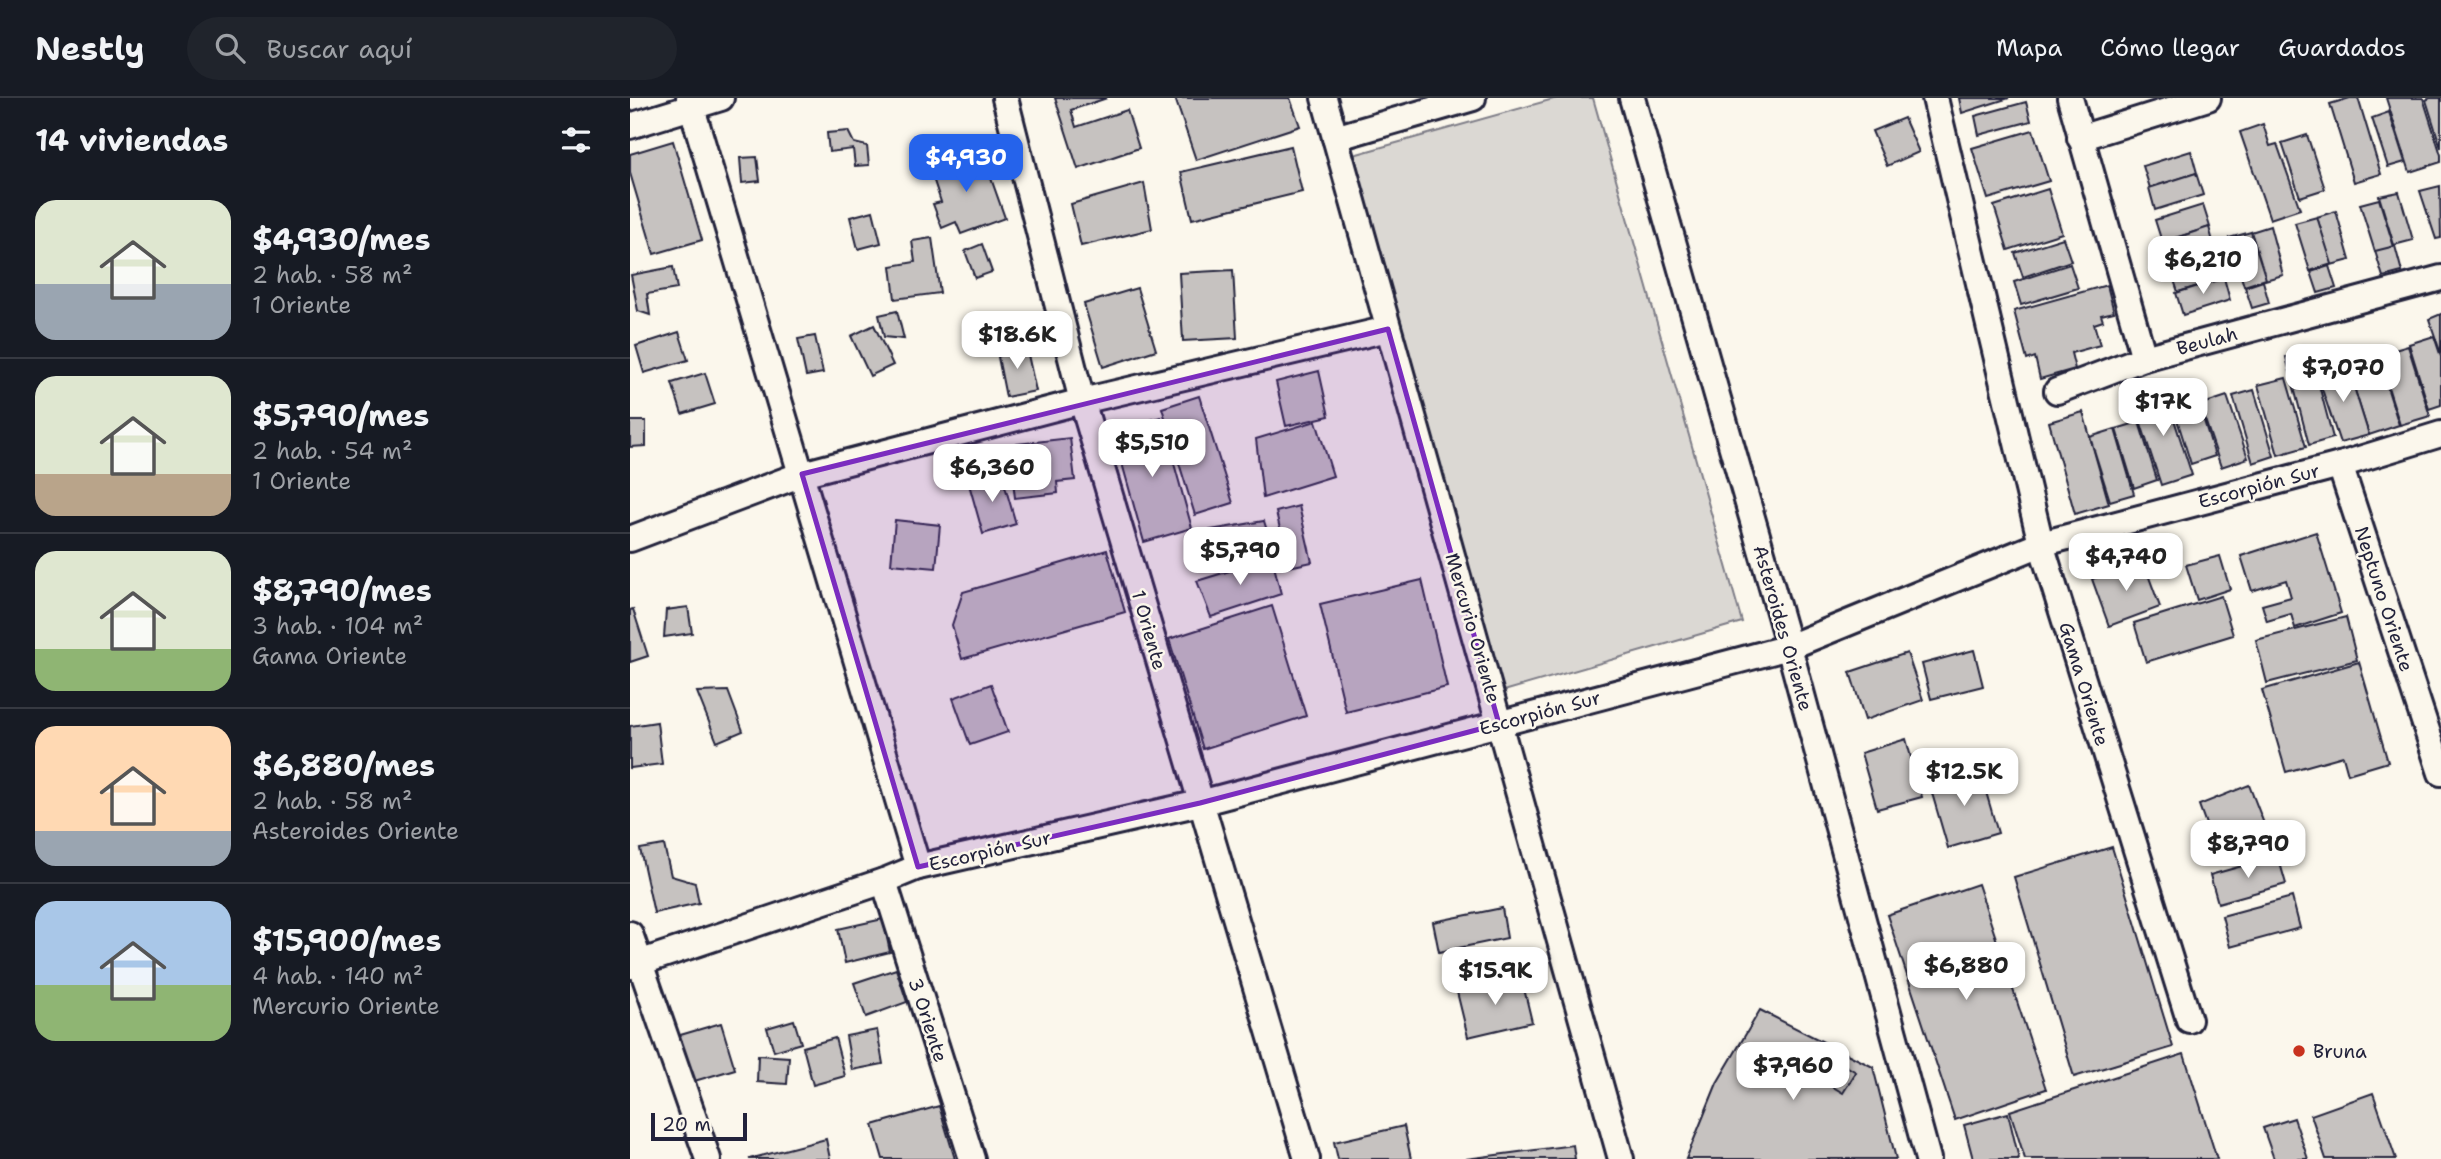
<!DOCTYPE html>
<html lang="es">
<meta charset="utf-8">
<style>
:root{--surface:#171b24;--page:#20242c;--text:#f1f3f6;--muted:#9ea1a6;--line:#363941;--accent:#2563eb}
body{margin:0;font-family:"Shantell Sans",sans-serif;background:var(--page);color:var(--text);height:100vh;display:flex;flex-direction:column;font-size:26px;white-space:nowrap}
*{box-sizing:border-box;margin:0}
p{font-size:23px;color:var(--muted)}
.icon{flex:none;width:38px;height:38px;fill:none;stroke:currentColor;stroke-width:2;stroke-linecap:round;stroke-linejoin:round}
.map{position:relative;flex:1;overflow:hidden}
.panel{display:flex;flex-direction:column;background:var(--surface);width:630px}
.panel>*{flex:none}
.scale{position:absolute;left:21px;bottom:18px;width:96px;box-sizing:border-box;padding-left:7px;border:4px solid #22223b;border-top:0;font-size:19px;line-height:24px;white-space:nowrap;color:#22223b;-webkit-text-stroke:5px #fbf7ec;paint-order:stroke}
.price{position:absolute;translate:-50% -60px;padding:0 16px;border-radius:14px;background:#fff;color:#222;font-size:23px;line-height:46px;filter:drop-shadow(0 2px 4px #0008)}
.price::after{content:'';position:absolute;left:50%;top:42px;width:21px;height:16px;margin-left:-10px;background:inherit;clip-path:polygon(0 0,100% 0,50% 100%)}
.price.on{background:var(--accent);color:#fff}
ul{padding:0;list-style:none}
li{display:flex;align-items:center;gap:21px;height:175px;padding:0 35px}
li+li{border-top:2px solid var(--line)}
li span{display:grid;place-items:center;flex:none;width:196px;height:140px;border-radius:21px;color:#555}
li>.icon{margin-inline-start:auto}
span .icon{width:84px;height:84px;fill:#fffc;stroke-width:1}
li b{font-size:30px}
h2{display:flex;justify-content:space-between;align-items:center;height:84px;padding:0 35px;font-size:30px}
header{display:flex;align-items:center;gap:42px;box-sizing:border-box;height:98px;padding:0 35px;background:var(--surface);border-bottom:2px solid var(--line)}
header strong{font-size:33px}
nav{display:flex;gap:38px;margin-inline-start:auto;font-size:24px}
.search{width:490px;height:63px;background:var(--page);display:flex;align-items:center;gap:18px;box-sizing:border-box;padding:0 24px;border-radius:38px;color:var(--muted);font-size:26px}
main{display:flex;flex:1;min-height:0}
.map>svg:first-child{display:block}
.green{fill:#dbd8d3;stroke:#7e7d87;stroke-width:2}
.building{fill:#c6c2c0;stroke:#22223b;stroke-width:2}
.lines{fill:none;stroke-linecap:round;stroke-linejoin:round}
.minor-casing{stroke:#22223b;stroke-width:30}
.minor{stroke:#fbf7ec;stroke-width:24}
.marked{fill:#7b2cbf;fill-opacity:0.2;stroke:#7b2cbf;stroke-width:5;stroke-linejoin:round}
.poi-dot{fill:#c8321e;stroke:#fbf7ec;stroke-width:2.5}
.labels{text-anchor:middle;dominant-baseline:central;stroke-width:5;stroke-linejoin:round;paint-order:stroke}
.street-label{font-size:19px;fill:#22223b;stroke:#fbf7ec}
.poi-label{font-size:19px;fill:#22223b;stroke:#fbf7ec;text-anchor:start}
</style>
<header>
<strong>Nestly</strong>
<div class="search"><svg class="icon" aria-label="search" viewBox="0 0 24 24"><circle cx="10" cy="10" r="6"/><path d="M15 15l6 6"/></svg>Buscar aquí</div>
<nav><a>Mapa</a><a>Cómo llegar</a><a>Guardados</a></nav>
</header>
<main>
<section class="panel">
<h2>14 viviendas<svg class="icon" aria-label="filters" viewBox="0 0 24 24"><path d="M4 7h16M4 17h16"/><circle cx="9" cy="7" r="2"/><circle cx="15" cy="17" r="2"/></svg></h2>
<ul>
<li><span style="background:linear-gradient(#dfe7d0 60%,#9aa5b1 0)"><svg class="icon" aria-label="home" viewBox="0 0 24 24"><path d="M3 11l9-7 9 7M6 9v11h12V9"/></svg></span><div><b>$4,930/mes</b><p>2 hab. · 58 m²</p><p>1 Oriente</p></div></li>
<li><span style="background:linear-gradient(#dfe7d0 70%,#b9a48a 0)"><svg class="icon" aria-label="home" viewBox="0 0 24 24"><path d="M3 11l9-7 9 7M6 9v11h12V9"/></svg></span><div><b>$5,790/mes</b><p>2 hab. · 54 m²</p><p>1 Oriente</p></div></li>
<li><span style="background:linear-gradient(#dfe7d0 70%,#8fb573 0)"><svg class="icon" aria-label="home" viewBox="0 0 24 24"><path d="M3 11l9-7 9 7M6 9v11h12V9"/></svg></span><div><b>$8,790/mes</b><p>3 hab. · 104 m²</p><p>Gama Oriente</p></div></li>
<li><span style="background:linear-gradient(#ffd9b3 75%,#9aa5b1 0)"><svg class="icon" aria-label="home" viewBox="0 0 24 24"><path d="M3 11l9-7 9 7M6 9v11h12V9"/></svg></span><div><b>$6,880/mes</b><p>2 hab. · 58 m²</p><p>Asteroides Oriente</p></div></li>
<li><span style="background:linear-gradient(#a9c7e8 60%,#8fb573 0)"><svg class="icon" aria-label="home" viewBox="0 0 24 24"><path d="M3 11l9-7 9 7M6 9v11h12V9"/></svg></span><div><b>$15,900/mes</b><p>4 hab. · 140 m²</p><p>Mercurio Oriente</p></div></li>
</ul>
</section>
<div class="map">
<svg width="1811" height="1061" viewBox="0 0 1811 1061">
<rect width="100%" height="100%" fill="#fbf7ec"/>
<filter id="ink" filterUnits="userSpaceOnUse"><feTurbulence type="fractalNoise" baseFrequency=".0143" numOctaves="2"/><feDisplacementMap in="SourceGraphic" scale="14" xChannelSelector="R" yChannelSelector="G"/><feConvolveMatrix kernelMatrix="1 2 1 2 8 2 1 2 1" color-interpolation-filters="sRGB"/></filter>
<g filter="url(#ink)">
<path class="green" d="M927,0H963L1112,524L874,593L720,58Z"/>
<g class="building">
<path d="M425,0H477L441,12L446,29L497,12L509,50L448,71Z"/>
<path d="M545,0H660L670,28L566,62Z"/>
<path d="M1329,0H1379L1332,15Z"/>
<path d="M1720,0H1728L1751,76L1724,84L1700,6Z"/>
<path d="M1756,0H1793L1811,57V64L1780,74Z"/>
<path d="M1800,0H1811V50L1796,2Z"/>
<path d="M1396,4L1401,23L1349,37L1345,18Z"/>
<path d="M1759,14L1775,64L1758,69L1742,20Z"/>
<path d="M1274,20L1289,54L1257,68L1242,33Z"/>
<path d="M1633,26L1640,48L1647,46L1670,111L1640,121L1610,34Z"/>
<path d="M1403,32L1419,83L1358,101L1342,50Z"/>
<path d="M218,33L224,45L237,48L239,67L225,68L223,51L199,54L197,35Z"/>
<path d="M1677,37L1695,91L1670,99L1652,45Z"/>
<path d="M43,43L72,142L24,156L0,75V56Z"/>
<path d="M661,48L672,94L562,121L551,74Z"/>
<path d="M351,52L375,120L331,136L326,124L312,130L303,106L311,104L300,71Z"/>
<path d="M1561,53L1567,75L1520,90L1513,68Z"/>
<path d="M127,59L130,83L112,85L110,60Z"/>
<path d="M1566,75L1573,97L1525,112L1519,90Z"/>
<path d="M514,85L522,131L451,148L441,106Z"/>
<path d="M1810,88L1811,140L1806,141L1790,93Z"/>
<path d="M1418,91L1432,135L1378,152L1364,108Z"/>
<path d="M1769,94L1783,142L1764,147L1749,98Z"/>
<path d="M1749,101L1764,149L1745,154L1730,106Z"/>
<path d="M1573,107L1580,129L1532,144L1525,122Z"/>
<path d="M243,113L251,145L228,151L220,119Z"/>
<path d="M1706,113L1720,162L1701,167L1687,119Z"/>
<path d="M1687,119L1702,166L1680,173L1665,125Z"/>
<path d="M1640,128L1653,177L1635,182L1621,134Z"/>
<path d="M1579,129L1585,151L1538,166L1531,145Z"/>
<path d="M1621,134L1636,181L1614,188L1599,140Z"/>
<path d="M302,140L310,195L265,201L261,168L285,164L282,143Z"/>
<path d="M1433,140L1441,163L1393,179L1385,155Z"/>
<path d="M352,146L362,174L345,180L335,153Z"/>
<path d="M1765,148L1772,174L1753,179L1745,153Z"/>
<path d="M1588,158L1595,180L1548,194L1541,173Z"/>
<path d="M1440,166L1448,190L1391,207L1384,184Z"/>
<path d="M1699,168L1706,190L1688,195L1681,174Z"/>
<path d="M43,169L47,191L17,196L20,217L8,213L1,177Z"/>
<path d="M603,172L607,240L553,243L549,175Z"/>
<path d="M1594,180L1600,202L1553,217L1546,195Z"/>
<path d="M1633,183L1639,205L1622,210L1615,189Z"/>
<path d="M1477,187L1484,214L1471,217L1473,223L1464,226L1470,247L1441,255L1445,271L1410,281L1405,259L1397,262L1384,213Z"/>
<path d="M507,190L526,252L473,269L454,206Z"/>
<path d="M267,213L274,241L254,239L249,217Z"/>
<path d="M1811,216V256L1799,221Z"/>
<path d="M244,227L263,267L240,278L221,238Z"/>
<path d="M49,234L58,262L14,275L6,248Z"/>
<path d="M185,238L193,275L176,278L168,241Z"/>
<path d="M1804,238L1811,259V307L1799,311L1779,246Z"/>
<path d="M395,243L406,293L376,299L368,259Z"/>
<path d="M1778,248L1800,318L1770,327L1748,257Z"/>
<path d="M1680,253L1703,340L1679,347L1656,259Z"/>
<path d="M1747,257L1769,327L1739,337L1717,267Z"/>
<path d="M1717,267L1739,337L1710,345L1687,276Z"/>
<path d="M689,273L699,318L656,328L646,284Z"/>
<path d="M75,275L85,306L52,316L42,285Z"/>
<path d="M1656,280L1676,349L1648,357L1628,287Z"/>
<path d="M1624,292L1644,358L1623,365L1603,298Z"/>
<path d="M1535,294L1562,377L1531,387L1504,304Z"/>
<path d="M569,298L603,405L565,417L532,310Z"/>
<path d="M1597,298L1618,360L1591,369L1570,307Z"/>
<path d="M1569,307L1585,358L1561,366L1545,315Z"/>
<path d="M1453,314L1479,406L1445,416L1419,324Z"/>
<path d="M531,319L562,430L514,444L483,333Z"/>
<path d="M0,323H16V348L0,349Z"/>
<path d="M686,323L703,378L633,400L626,341Z"/>
<path d="M1509,324L1527,382L1504,390L1486,331Z"/>
<path d="M1485,331L1504,396L1480,403L1460,339Z"/>
<path d="M440,340L445,382L427,384L428,395L385,400L379,347Z"/>
<path d="M337,379L373,381L386,426L353,436Z"/>
<path d="M669,408L682,464L659,469L646,414Z"/>
<path d="M265,422L310,427L306,470L261,466Z"/>
<path d="M634,423L643,452L569,471L563,435Z"/>
<path d="M1686,434L1711,515L1665,530L1661,516L1637,523L1632,507L1661,499L1656,482L1622,493L1611,458Z"/>
<path d="M477,452L495,514L332,561L322,527L333,494Z"/>
<path d="M1590,458L1600,491L1567,502L1556,467Z"/>
<path d="M642,460L651,496L581,519L567,483Z"/>
<path d="M1513,463L1530,509L1479,528L1462,481Z"/>
<path d="M792,482L817,589L716,614L690,506Z"/>
<path d="M1591,498L1603,537L1516,564L1504,525Z"/>
<path d="M642,508L676,618L573,651L539,541Z"/>
<path d="M58,509L62,535L34,539L36,512Z"/>
<path d="M3,511L18,558L0,564V512Z"/>
<path d="M1716,519L1727,562L1637,585L1626,542Z"/>
<path d="M1344,552L1353,588L1301,601L1292,566Z"/>
<path d="M1277,555L1293,602L1235,622L1220,574Z"/>
<path d="M1729,564L1758,664L1718,676L1713,658L1656,674L1632,592Z"/>
<path d="M361,586L378,634L340,647L323,600Z"/>
<path d="M98,593L113,633L87,644L67,594Z"/>
<path d="M27,624L32,666L0,670V628Z"/>
<path d="M1276,641L1292,699L1247,711L1231,655Z"/>
<path d="M1349,670L1368,735L1318,750L1299,685Z"/>
<path d="M1619,687L1636,731L1585,751L1569,707Z"/>
<path d="M34,747L41,778L65,785L69,805L24,815L10,751Z"/>
<path d="M1482,749L1543,949L1444,979L1384,779Z"/>
<path d="M1648,758L1656,786L1588,805L1580,777Z"/>
<path d="M1348,786L1416,991L1325,1022L1257,817Z"/>
<path d="M1662,799L1670,830L1600,849L1592,818Z"/>
<path d="M872,810L877,840L809,854L803,824Z"/>
<path d="M253,821L260,854L215,865L208,831Z"/>
<path d="M266,871L277,904L236,919L224,885Z"/>
<path d="M891,878L902,924L838,939L827,894Z"/>
<path d="M1130,912L1243,969L1266,1061H1056L1087,985Z"/>
<path d="M164,922L171,945L144,953L137,930Z"/>
<path d="M91,925L105,971L61,984L47,938Z"/>
<path d="M247,932L253,966L222,972L216,938Z"/>
<path d="M205,940L215,978L183,987L173,949Z"/>
<path d="M1178,945L1226,974L1213,995L1165,966Z"/>
<path d="M1554,956L1587,1061H1395L1380,1013Z"/>
<path d="M128,957L159,959L157,986L127,984Z"/>
<path d="M1743,995L1766,1061H1696L1681,1017Z"/>
<path d="M309,1008L325,1061H253L243,1027Z"/>
<path d="M1378,1015L1389,1061H1343L1334,1027Z"/>
<path d="M1664,1020L1678,1061H1644L1633,1030Z"/>
<path d="M774,1028L781,1061H708L704,1044Z"/>
<path d="M196,1041L200,1061H119Z"/>
<path d="M943,1047L945,1061H836Z"/>
</g>
<g class="lines">
<defs>
<g id="minor">
<path d="M59,0L288,769"/>
<path d="M375,0L452,303L677,1061"/>
<path d="M694,0L991,1061"/>
<path d="M1002,0L1159,549L1298,1061"/>
<path d="M1305,0L1411,446L1559,922"/>
<path d="M1440,0L1514,260"/>
<path d="M0,28L91,0"/>
<path d="M705,40L843,0"/>
<path d="M1450,40L1578,0"/>
<path d="M1427,293L1514,260L1811,180"/>
<path d="M1710,367L1811,675"/>
<path d="M0,441L172,376L452,303L758,231"/>
<path d="M254,783L342,1061"/>
<path d="M0,836L78,1061"/>
<path d="M0,868L254,783L288,769L570,705L1159,549L1411,446L1710,367L1811,336"/>
</g>
</defs>
<use href="#minor" class="minor-casing"/>
<use href="#minor" class="minor"/>
</g>
</g>
<path class="marked" d="M758,231L869,626L570,705L288,769L172,376Z"/>
<circle class="poi-dot" cx="1669" cy="953" r="7"/>
<g class="labels">
<g class="street-label">
<text transform="translate(1577 243) rotate(-15)">Beulah</text>
<text transform="translate(1629 388) rotate(-15)">Escorpión Sur</text>
<text transform="translate(1754 501) rotate(72)">Neptuno Oriente</text>
<text transform="translate(843 530) rotate(74)">Mercurio Oriente</text>
<text transform="translate(1153 530) rotate(74)">Asteroides Oriente</text>
<text transform="translate(519 532) rotate(74)">1 Oriente</text>
<text transform="translate(1454 586) rotate(73)">Gama Oriente</text>
<text transform="translate(910 615) rotate(-15)">Escorpión Sur</text>
<text transform="translate(360 753) rotate(-13)">Escorpión Sur</text>
<text transform="translate(298 922) rotate(72)">3 Oriente</text>
</g>
<g class="poi-label">
<text x="1683" y="953">Bruna</text>
</g>
</g>
</svg>
<div class="scale">20 m</div>
<b class="price on" style="left:336px;top:96px">$4,930</b>
<b class="price" style="left:1573px;top:198px">$6,210</b>
<b class="price" style="left:387px;top:273px">$18.6K</b>
<b class="price" style="left:1713px;top:306px">$7,070</b>
<b class="price" style="left:1533px;top:340px">$17K</b>
<b class="price" style="left:522px;top:381px">$5,510</b>
<b class="price" style="left:362px;top:406px">$6,360</b>
<b class="price" style="left:610px;top:489px">$5,790</b>
<b class="price" style="left:1496px;top:495px">$4,740</b>
<b class="price" style="left:1334px;top:710px">$12.5K</b>
<b class="price" style="left:1618px;top:782px">$8,790</b>
<b class="price" style="left:1336px;top:904px">$6,880</b>
<b class="price" style="left:865px;top:909px">$15.9K</b>
<b class="price" style="left:1163px;top:1004px">$7,960</b>
</div>
</main>
